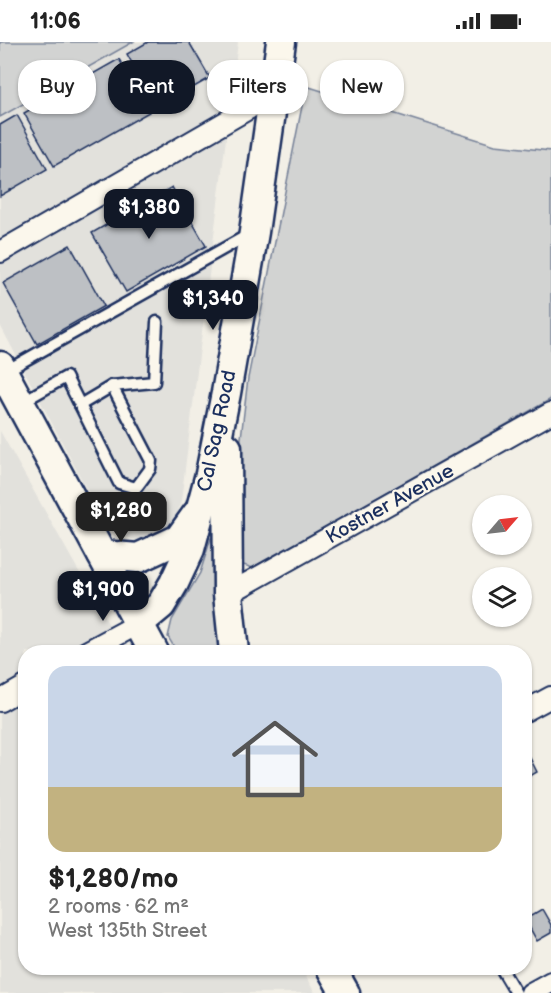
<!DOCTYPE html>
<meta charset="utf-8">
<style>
:root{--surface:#fff;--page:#f6f6f6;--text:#222;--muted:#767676;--accent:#111827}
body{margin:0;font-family:"Balsamiq Sans",sans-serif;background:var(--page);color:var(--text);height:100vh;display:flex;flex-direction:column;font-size:22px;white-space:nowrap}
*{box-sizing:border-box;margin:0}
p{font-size:20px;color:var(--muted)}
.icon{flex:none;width:33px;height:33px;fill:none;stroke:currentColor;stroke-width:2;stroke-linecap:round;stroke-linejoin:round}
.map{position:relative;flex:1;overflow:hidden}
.drawer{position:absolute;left:18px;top:603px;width:514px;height:330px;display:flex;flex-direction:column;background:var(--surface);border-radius:24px;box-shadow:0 2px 4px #0004}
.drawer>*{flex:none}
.top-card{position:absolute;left:18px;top:18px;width:516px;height:54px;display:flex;gap:12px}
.needle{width:39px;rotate:62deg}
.buttons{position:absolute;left:472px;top:453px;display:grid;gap:12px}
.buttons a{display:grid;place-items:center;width:60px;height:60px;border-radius:50%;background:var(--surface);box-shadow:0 2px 4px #0004;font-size:30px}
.price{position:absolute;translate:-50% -51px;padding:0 14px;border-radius:12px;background:var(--accent);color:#fff;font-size:20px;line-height:39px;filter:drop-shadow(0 2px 3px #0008)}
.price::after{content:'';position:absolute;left:50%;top:36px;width:18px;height:14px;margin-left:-9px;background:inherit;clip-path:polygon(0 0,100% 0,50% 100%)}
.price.selected{background:#222;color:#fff}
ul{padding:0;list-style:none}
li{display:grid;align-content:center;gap:12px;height:318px;padding:0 30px}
li span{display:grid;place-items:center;height:186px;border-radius:18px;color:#555}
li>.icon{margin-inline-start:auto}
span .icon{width:108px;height:108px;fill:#fffc;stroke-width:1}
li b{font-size:26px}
.tag{padding:0 21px;border-radius:24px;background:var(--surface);box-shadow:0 2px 4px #0004;font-size:21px;line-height:54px}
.tag.selected{background:var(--accent);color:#fff}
.status{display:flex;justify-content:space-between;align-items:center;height:42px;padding:0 30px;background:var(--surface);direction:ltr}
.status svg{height:16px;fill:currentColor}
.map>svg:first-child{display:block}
.built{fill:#e2e1dc}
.green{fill:#d2d3d2;stroke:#768198;stroke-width:1.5}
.building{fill:#bdc0c4;stroke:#1b2f5e;stroke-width:1.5}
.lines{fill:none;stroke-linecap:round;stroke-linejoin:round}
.lane-casing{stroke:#1b2f5e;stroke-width:15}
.street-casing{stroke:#1b2f5e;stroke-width:24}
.secondary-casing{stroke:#1b2f5e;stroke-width:33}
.lane{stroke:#fbf7ec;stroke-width:10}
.street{stroke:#fbf7ec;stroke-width:20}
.secondary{stroke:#fbf7ec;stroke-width:28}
.labels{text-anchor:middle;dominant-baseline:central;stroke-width:4.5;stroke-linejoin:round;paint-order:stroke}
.street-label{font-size:20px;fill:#1b2f5e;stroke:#fbf7ec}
</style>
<div class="status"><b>11:06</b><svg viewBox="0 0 49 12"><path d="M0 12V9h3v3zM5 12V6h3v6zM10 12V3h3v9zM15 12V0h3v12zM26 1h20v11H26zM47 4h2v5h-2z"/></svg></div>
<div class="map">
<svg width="551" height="951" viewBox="0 0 551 951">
<rect width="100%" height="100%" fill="#f2efe6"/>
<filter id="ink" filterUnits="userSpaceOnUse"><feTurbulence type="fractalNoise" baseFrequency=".0167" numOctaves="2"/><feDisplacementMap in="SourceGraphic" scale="12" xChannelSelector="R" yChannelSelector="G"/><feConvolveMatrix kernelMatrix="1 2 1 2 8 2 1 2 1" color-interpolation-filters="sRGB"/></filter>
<g filter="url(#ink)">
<g class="built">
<path d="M133,0H238L181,459L174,484L156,495L135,498L115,491L95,463L0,283V75Z"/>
<path d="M0,389L124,610H26V926H301L315,951H0Z"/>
</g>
<g class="green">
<path d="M0,0H133L0,75Z"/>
<path d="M306,44L495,103L551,109V357L253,526L240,522L236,439L248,336Z"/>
<path d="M211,496L217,498L226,610H177L168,595L172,578L200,531Z"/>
</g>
<g class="building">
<path d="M148,0H189L210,36L157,66L127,12Z"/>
<path d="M119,17L149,70L54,124L24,71Z"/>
<path d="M17,73L47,127L0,154V83Z"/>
<path d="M172,145L206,204L126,250L92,191Z"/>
<path d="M70,203L104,264L37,302L3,241Z"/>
<path d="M529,714L537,730L525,737V716Z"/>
<path d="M542,867L551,883V891L537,899L525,877Z"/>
</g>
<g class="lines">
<defs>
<g id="lane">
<path d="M4,330L248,193"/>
<path d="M20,361L66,335L119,441L136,446L150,427L151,419L112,344L154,340L157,280"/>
<path d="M80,363L112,344"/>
<path d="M501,926L516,951"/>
</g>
<g id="street">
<path d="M0,210L274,52"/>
<path d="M228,552L551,371"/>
<path d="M86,610L138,582"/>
<path d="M0,659L26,644"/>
<path d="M525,669L551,655"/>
<path d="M531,951L551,940"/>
</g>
<g id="secondary">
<path d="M0,324L154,610"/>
<path d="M227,406L228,552L234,610"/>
<path d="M102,513L138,516L179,497L197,472"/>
<path d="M138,582L161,563L174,541L190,507L210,432L226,351L254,190L281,0"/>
<path d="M331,926L345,951"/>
</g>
</defs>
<use href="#lane" class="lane-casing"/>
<use href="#street" class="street-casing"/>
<use href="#secondary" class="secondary-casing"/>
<use href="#lane" class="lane"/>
<use href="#street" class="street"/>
<use href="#secondary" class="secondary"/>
</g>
</g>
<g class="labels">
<g class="street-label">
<text transform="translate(217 389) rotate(-78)">Cal Sag Road</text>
<text transform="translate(390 462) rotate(-29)">Kostner Avenue</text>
</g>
</g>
</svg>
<div class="buttons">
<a><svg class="needle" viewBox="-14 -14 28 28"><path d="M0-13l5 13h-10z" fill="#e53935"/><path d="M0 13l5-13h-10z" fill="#767676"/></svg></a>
<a><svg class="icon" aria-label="layers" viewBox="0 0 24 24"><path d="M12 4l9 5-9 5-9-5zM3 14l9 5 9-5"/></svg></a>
</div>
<b class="price" style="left:149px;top:198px">$1,380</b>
<b class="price" style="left:213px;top:289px">$1,340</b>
<b class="price selected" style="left:121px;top:501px">$1,280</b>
<b class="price" style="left:103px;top:580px">$1,900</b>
<div class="top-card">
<a class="tag">Buy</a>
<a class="tag selected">Rent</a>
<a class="tag">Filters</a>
<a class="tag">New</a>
</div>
<section class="drawer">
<ul>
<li><span style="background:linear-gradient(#c9d6e8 65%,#c2b280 0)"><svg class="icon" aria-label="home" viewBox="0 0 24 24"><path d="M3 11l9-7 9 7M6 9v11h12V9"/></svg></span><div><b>$1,280/mo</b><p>2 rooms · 62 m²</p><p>West 135th Street</p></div></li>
</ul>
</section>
</div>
